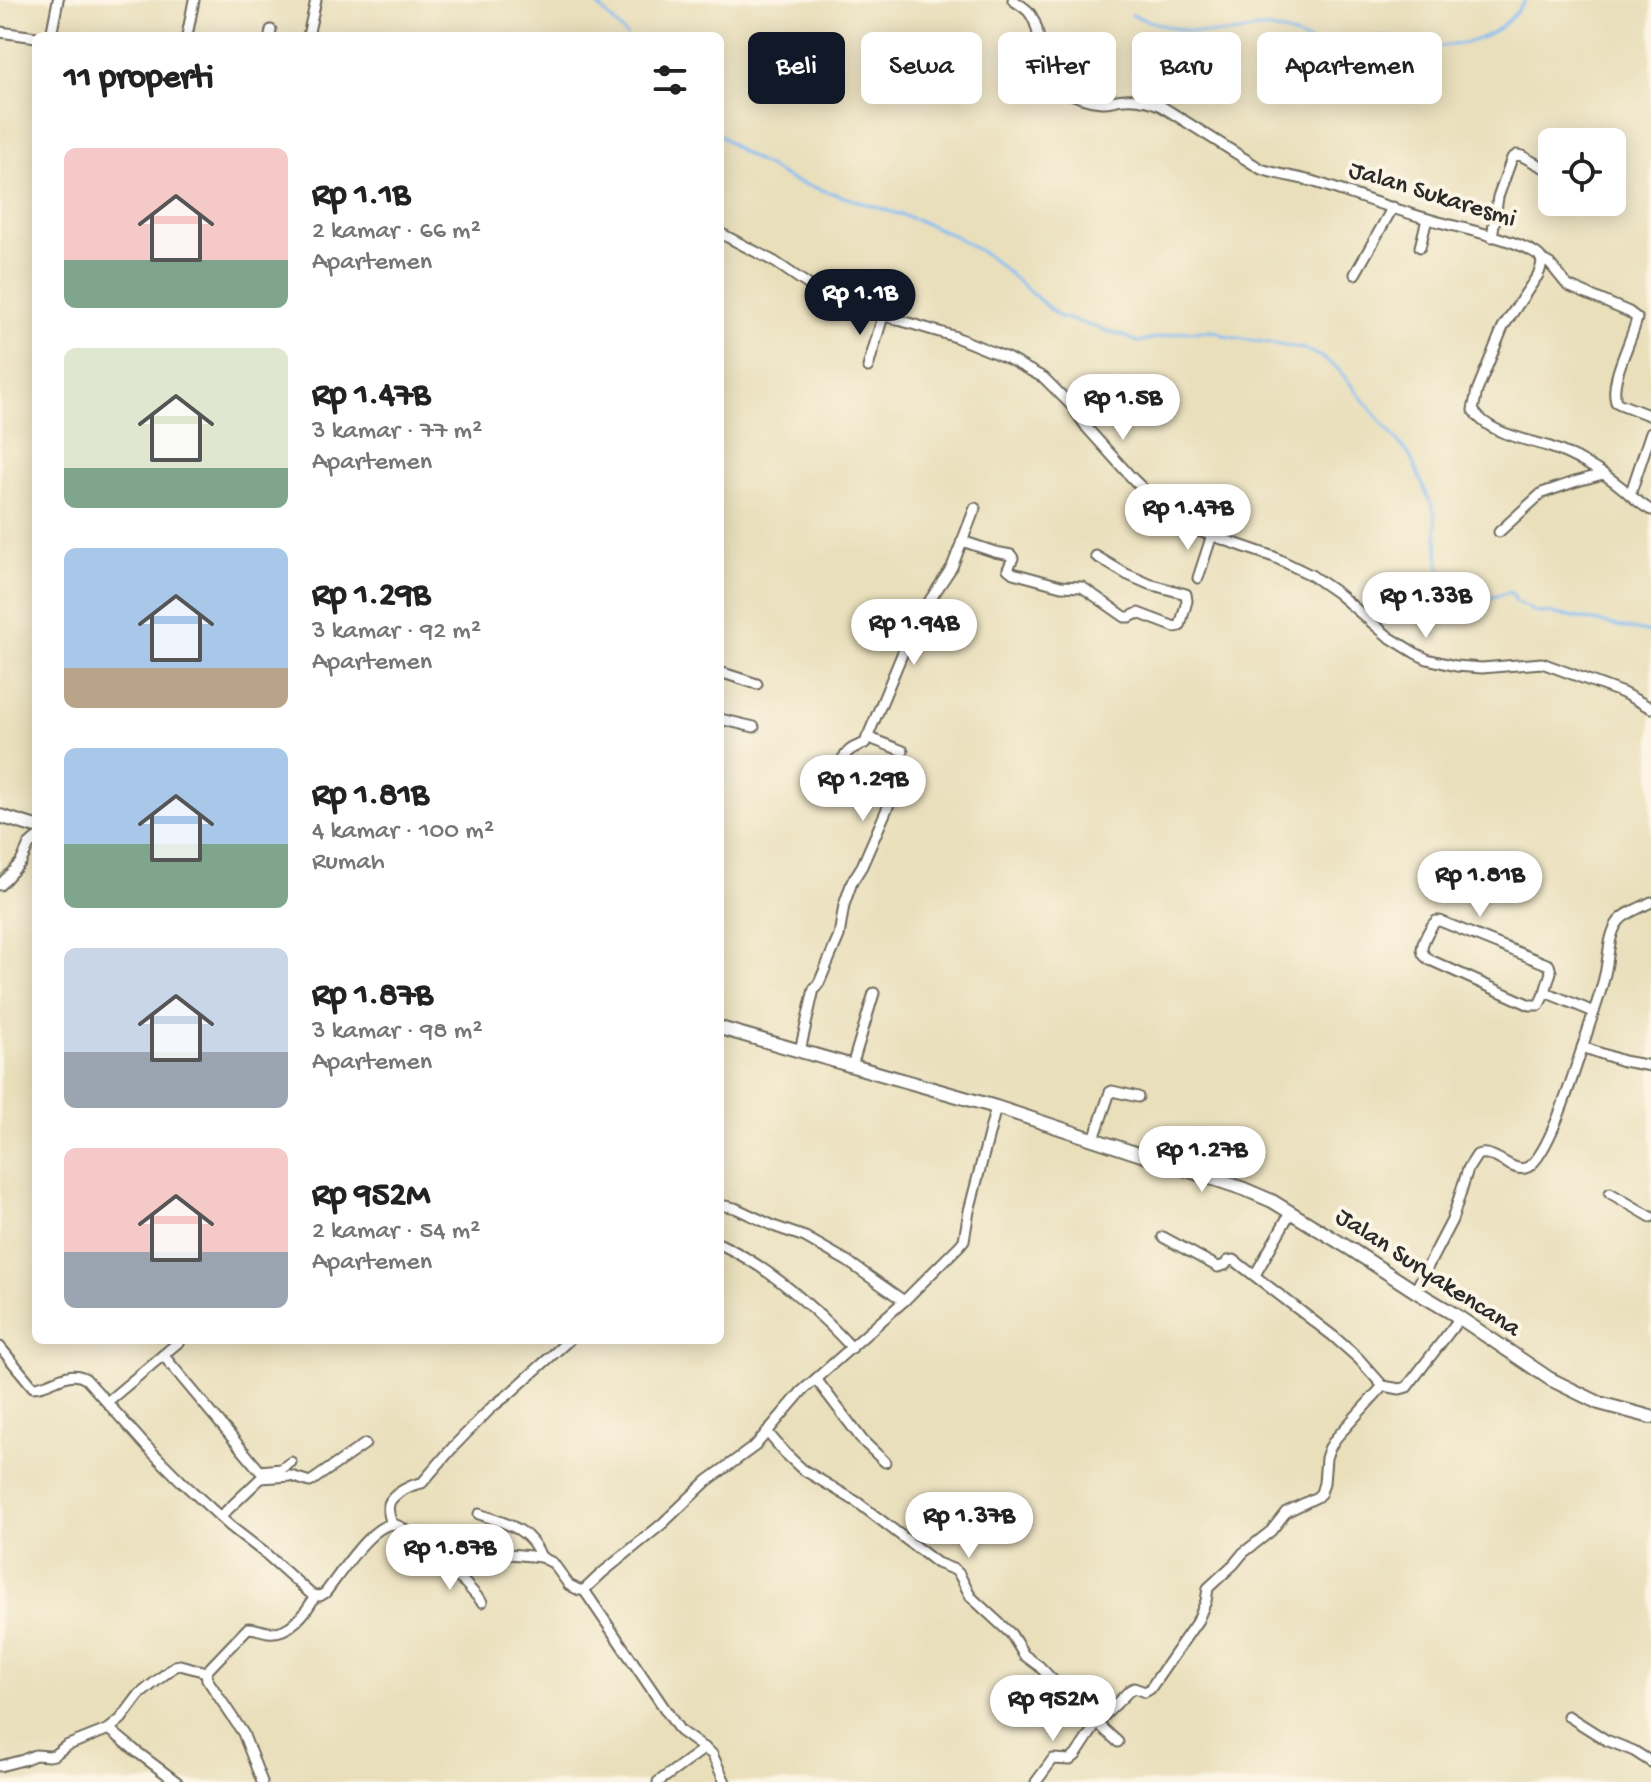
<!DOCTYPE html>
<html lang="id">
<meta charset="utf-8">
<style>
:root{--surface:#fff;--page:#f2f2f2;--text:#222;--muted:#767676;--accent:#111827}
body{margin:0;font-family:"Gochi Hand",sans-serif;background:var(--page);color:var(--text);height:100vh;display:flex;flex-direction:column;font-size:30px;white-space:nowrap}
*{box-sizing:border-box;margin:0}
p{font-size:26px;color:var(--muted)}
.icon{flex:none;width:44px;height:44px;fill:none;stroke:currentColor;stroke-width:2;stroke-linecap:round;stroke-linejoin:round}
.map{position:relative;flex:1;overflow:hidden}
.drawer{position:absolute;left:32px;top:32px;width:692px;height:1312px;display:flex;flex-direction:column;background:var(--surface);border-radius:12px;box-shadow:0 4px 20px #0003}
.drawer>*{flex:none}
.guide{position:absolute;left:748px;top:32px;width:760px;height:72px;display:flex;gap:16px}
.controls{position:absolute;left:1538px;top:128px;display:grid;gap:16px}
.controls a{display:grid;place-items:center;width:88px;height:88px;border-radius:12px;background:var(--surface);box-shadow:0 4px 20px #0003;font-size:40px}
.price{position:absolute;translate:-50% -68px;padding:0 18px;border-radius:28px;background:#fff;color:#222;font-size:26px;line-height:52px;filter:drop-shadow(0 2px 4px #0008)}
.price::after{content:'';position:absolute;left:50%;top:48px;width:24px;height:18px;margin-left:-12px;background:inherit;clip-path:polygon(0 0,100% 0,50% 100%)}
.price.selected{background:var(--accent);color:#fff}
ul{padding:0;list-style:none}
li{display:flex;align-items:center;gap:24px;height:200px;padding:0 32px}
li span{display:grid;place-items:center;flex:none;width:224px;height:160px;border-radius:12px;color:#555}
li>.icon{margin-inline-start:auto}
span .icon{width:96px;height:96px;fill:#fffc;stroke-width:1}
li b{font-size:34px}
h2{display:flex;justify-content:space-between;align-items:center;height:96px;padding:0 32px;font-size:34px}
.tag{padding:0 28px;border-radius:12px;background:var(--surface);box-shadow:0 4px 20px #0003;font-size:28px;line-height:72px}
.tag.selected{background:var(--accent);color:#fff}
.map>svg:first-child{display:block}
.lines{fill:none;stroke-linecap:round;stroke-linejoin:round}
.stream{stroke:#83bcf3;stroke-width:3}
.minor-casing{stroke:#6e6a5d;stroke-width:13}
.tertiary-casing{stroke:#6e6a5d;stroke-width:16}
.minor{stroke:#fff;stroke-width:9}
.tertiary{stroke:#fff;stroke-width:12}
.labels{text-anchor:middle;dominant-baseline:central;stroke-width:8;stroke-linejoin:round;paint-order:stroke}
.street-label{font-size:26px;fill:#2b2b2b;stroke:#fcf5e5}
</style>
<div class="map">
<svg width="1651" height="1782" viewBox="0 0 1651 1782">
<rect width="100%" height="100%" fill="#fcf5e5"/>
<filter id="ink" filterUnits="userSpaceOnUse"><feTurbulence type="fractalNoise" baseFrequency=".0125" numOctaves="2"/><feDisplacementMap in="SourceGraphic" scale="16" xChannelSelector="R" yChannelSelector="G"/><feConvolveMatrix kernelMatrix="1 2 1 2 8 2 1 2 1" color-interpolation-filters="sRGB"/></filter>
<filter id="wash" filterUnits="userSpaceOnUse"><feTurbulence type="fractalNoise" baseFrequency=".006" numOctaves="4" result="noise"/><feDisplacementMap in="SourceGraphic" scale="32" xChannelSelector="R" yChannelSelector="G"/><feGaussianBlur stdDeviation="1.8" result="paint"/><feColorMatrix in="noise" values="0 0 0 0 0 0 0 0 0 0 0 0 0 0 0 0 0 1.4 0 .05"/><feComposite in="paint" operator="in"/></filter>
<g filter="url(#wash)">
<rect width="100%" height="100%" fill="#e9dfbb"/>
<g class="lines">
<g class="stream">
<path d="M593,0L627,36"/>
<path d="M1132,15C1161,26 1196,35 1228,33C1242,33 1257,27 1271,29C1298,33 1321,51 1347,54C1355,48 1363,39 1373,37C1387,34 1402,45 1416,47C1424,48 1433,46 1441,46C1480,44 1503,32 1526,0"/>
<path d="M720,135L738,150L791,180L917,220L951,234L990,257L1058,316L1121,335L1138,342L1182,332L1209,331L1218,332L1225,336L1304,349L1321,357L1337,368L1410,456L1435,513L1439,563L1444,580L1461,593L1478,600L1493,597L1509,592L1514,596L1515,601L1535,612L1570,616L1651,633"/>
</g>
</g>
</g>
<g filter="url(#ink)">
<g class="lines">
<defs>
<g id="minor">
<path d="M1013,0C1017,3 1024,7 1028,11C1047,33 1032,72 1060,88C1072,95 1087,101 1101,102C1109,103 1117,99 1125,99C1137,98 1150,101 1161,106L1261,169C1279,175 1297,177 1315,182C1358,196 1400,212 1443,223C1468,230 1517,240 1537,254C1545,259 1541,268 1538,275L1503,327L1477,391L1473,410C1488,434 1526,439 1550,447C1573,455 1603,472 1621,487C1632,496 1639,504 1651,510"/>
<path d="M0,32L36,37"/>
<path d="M51,36L58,0"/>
<path d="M187,36L194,0"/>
<path d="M270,36L271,30"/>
<path d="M308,36L316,0"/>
<path d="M720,233L775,262L822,294L841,303L953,336L1007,358L1044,378L1072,406L1087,428L1132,478L1170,515L1196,530L1274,557L1311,575L1337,593L1389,637L1415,653L1427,659L1456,666L1482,668L1542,663L1623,693L1651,708"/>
<path d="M1492,237L1498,197L1512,158L1517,155L1522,156L1552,172"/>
<path d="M1420,247L1427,219"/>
<path d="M1541,259L1550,264L1568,286L1629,312L1637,318C1632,342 1609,379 1616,402L1620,404L1651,416"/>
<path d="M1355,274L1393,207"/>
<path d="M868,367L883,316"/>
<path d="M1630,495L1651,432"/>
<path d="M1499,532L1542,493L1574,482L1603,474"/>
<path d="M962,541L995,552L1011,555L1013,558L1008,569L1013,573L1061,586L1082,587L1125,617H1130L1138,613L1175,627L1180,626L1187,601L1186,594L1149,584L1126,574L1096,556"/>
<path d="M1198,578L1212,535"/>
<path d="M720,672L757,684"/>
<path d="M720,719L754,727"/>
<path d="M867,737L903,751"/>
<path d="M816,781C840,778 835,765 848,752C852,747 859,746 865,743L916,621L952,567L975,508"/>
<path d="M0,885L21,862L29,845L36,839"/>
<path d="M1545,992L1551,972L1549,965L1440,921H1436C1430,927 1422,942 1422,950C1423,956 1426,957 1430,960L1530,1005H1539L1545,992L1594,1012"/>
<path d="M1582,1047L1623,1061L1651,1066"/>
<path d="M800,1051L814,989L819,983L839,936L844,905L852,882L862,866L890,802"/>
<path d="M852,1066L874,993"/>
<path d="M1094,1139L1110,1092L1112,1091L1138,1097"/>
<path d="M1610,1193L1651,1217"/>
<path d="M720,1205L735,1208L776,1227L805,1237L847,1261L904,1301"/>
<path d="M1163,1237L1218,1267L1225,1265L1228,1261L1234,1260L1333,1336L1358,1358L1383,1386"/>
<path d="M720,1244C771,1268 814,1307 852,1348"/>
<path d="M1255,1275L1290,1213"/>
<path d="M1415,1291L1452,1220L1468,1169L1477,1155C1495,1148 1512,1175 1528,1167C1551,1154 1578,1059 1587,1033C1593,1013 1601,994 1605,974C1609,958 1608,934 1619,921C1626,912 1641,908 1651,902"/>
<path d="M0,1347L33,1387C52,1387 68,1367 86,1379L146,1446L181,1481L230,1526L266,1554L312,1595L320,1596L325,1593C337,1579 374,1518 396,1525C412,1530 425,1554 440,1562L478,1551L541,1557L553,1563L569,1585L579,1590H584L602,1573L662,1524L707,1481L755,1446L802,1391L904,1301L960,1245L964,1240L969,1211L996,1107"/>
<path d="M163,1355L260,1471L281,1469L291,1462"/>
<path d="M816,1379L863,1441L885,1462"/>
<path d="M107,1402L181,1340"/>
<path d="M768,1433L785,1453L802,1469L857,1502L937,1563L955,1570L959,1574L971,1597L1011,1634L1024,1655L1039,1666L1075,1703L1118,1742"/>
<path d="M479,1514C506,1524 529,1527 541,1557"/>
<path d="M220,1517L261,1478L291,1476L310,1482L365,1444"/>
<path d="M392,1524C390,1518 387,1511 389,1504C392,1494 412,1484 422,1483L454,1446L492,1407L509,1394L569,1340"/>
<path d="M440,1562L465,1583L482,1602"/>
<path d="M584,1590L680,1731L712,1754L725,1782"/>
<path d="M206,1672L248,1628C255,1628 261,1631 268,1632C289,1635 306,1613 315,1596"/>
<path d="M206,1672L207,1679L243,1733L262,1782"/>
<path d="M1568,1716L1606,1740L1634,1751L1651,1762"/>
<path d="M109,1729L137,1752L177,1782"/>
<path d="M0,1766L23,1760L35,1755L49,1756L54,1755L66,1746L109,1729L121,1719L139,1695L175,1666L180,1665L206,1672"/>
<path d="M658,1782L705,1748"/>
<path d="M1036,1782L1053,1759L1070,1760L1076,1755L1097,1723L1130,1690L1134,1688L1145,1692L1150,1689L1198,1620L1206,1601L1208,1588L1234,1564L1243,1553L1271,1531L1286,1512L1317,1497L1321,1493L1324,1483L1326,1458L1329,1449L1336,1438L1383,1386L1400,1389L1407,1387L1460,1318"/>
</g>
<g id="tertiary">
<path d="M0,816L36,827"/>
<path d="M720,1028L996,1107L1244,1189L1272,1201L1352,1250L1415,1291L1454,1314L1550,1379L1599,1403L1651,1417"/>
</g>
</defs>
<use href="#minor" class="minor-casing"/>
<use href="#tertiary" class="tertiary-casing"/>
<use href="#minor" class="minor"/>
<use href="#tertiary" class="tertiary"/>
</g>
</g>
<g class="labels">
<g class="street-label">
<text transform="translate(1432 196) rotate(17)">Jalan Sukaresmi</text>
<text transform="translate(1427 1274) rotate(33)">Jalan Suryakencana</text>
</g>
</g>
</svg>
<div class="controls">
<a><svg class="icon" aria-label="locate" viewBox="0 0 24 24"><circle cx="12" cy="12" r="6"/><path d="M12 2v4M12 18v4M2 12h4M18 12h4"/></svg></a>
</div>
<b class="price selected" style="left:860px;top:337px">Rp 1.1B</b>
<b class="price" style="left:1123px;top:442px">Rp 1.5B</b>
<b class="price" style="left:1188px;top:552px">Rp 1.47B</b>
<b class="price" style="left:1426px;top:640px">Rp 1.33B</b>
<b class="price" style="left:914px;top:667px">Rp 1.94B</b>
<b class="price" style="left:863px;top:823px">Rp 1.29B</b>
<b class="price" style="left:1480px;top:919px">Rp 1.81B</b>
<b class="price" style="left:1202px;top:1194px">Rp 1.27B</b>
<b class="price" style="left:969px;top:1560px">Rp 1.37B</b>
<b class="price" style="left:450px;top:1592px">Rp 1.87B</b>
<b class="price" style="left:1053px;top:1743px">Rp 952M</b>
<div class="guide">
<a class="tag selected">Beli</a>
<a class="tag">Sewa</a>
<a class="tag">Filter</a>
<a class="tag">Baru</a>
<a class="tag">Apartemen</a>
</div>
<section class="drawer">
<h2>11 properti<svg class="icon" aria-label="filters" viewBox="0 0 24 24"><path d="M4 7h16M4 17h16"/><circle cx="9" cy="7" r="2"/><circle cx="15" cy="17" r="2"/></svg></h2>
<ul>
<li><span style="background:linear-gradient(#f6c9c9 70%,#7fa58c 0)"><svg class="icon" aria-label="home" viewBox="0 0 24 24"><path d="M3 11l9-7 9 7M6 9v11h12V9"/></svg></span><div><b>Rp 1.1B</b><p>2 kamar · 66 m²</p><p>Apartemen</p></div></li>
<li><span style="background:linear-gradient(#dfe7d0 75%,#7fa58c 0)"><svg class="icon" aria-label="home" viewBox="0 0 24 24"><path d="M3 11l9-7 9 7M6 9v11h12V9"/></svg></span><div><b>Rp 1.47B</b><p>3 kamar · 77 m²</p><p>Apartemen</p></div></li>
<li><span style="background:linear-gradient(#a9c7e8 75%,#b9a48a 0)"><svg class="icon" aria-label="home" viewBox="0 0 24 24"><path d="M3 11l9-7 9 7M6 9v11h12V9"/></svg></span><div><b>Rp 1.29B</b><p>3 kamar · 92 m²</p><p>Apartemen</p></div></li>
<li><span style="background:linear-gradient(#a9c7e8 60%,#7fa58c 0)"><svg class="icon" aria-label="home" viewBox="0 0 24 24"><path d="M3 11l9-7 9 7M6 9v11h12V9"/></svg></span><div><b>Rp 1.81B</b><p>4 kamar · 100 m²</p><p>Rumah</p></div></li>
<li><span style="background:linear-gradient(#c9d6e8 65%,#9aa5b1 0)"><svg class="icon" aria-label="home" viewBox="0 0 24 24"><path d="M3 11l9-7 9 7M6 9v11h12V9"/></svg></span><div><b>Rp 1.87B</b><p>3 kamar · 98 m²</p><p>Apartemen</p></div></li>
<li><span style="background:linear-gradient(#f6c9c9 65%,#9aa5b1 0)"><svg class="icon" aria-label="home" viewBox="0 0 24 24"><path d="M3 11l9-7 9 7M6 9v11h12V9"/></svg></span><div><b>Rp 952M</b><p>2 kamar · 54 m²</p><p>Apartemen</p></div></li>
</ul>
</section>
</div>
